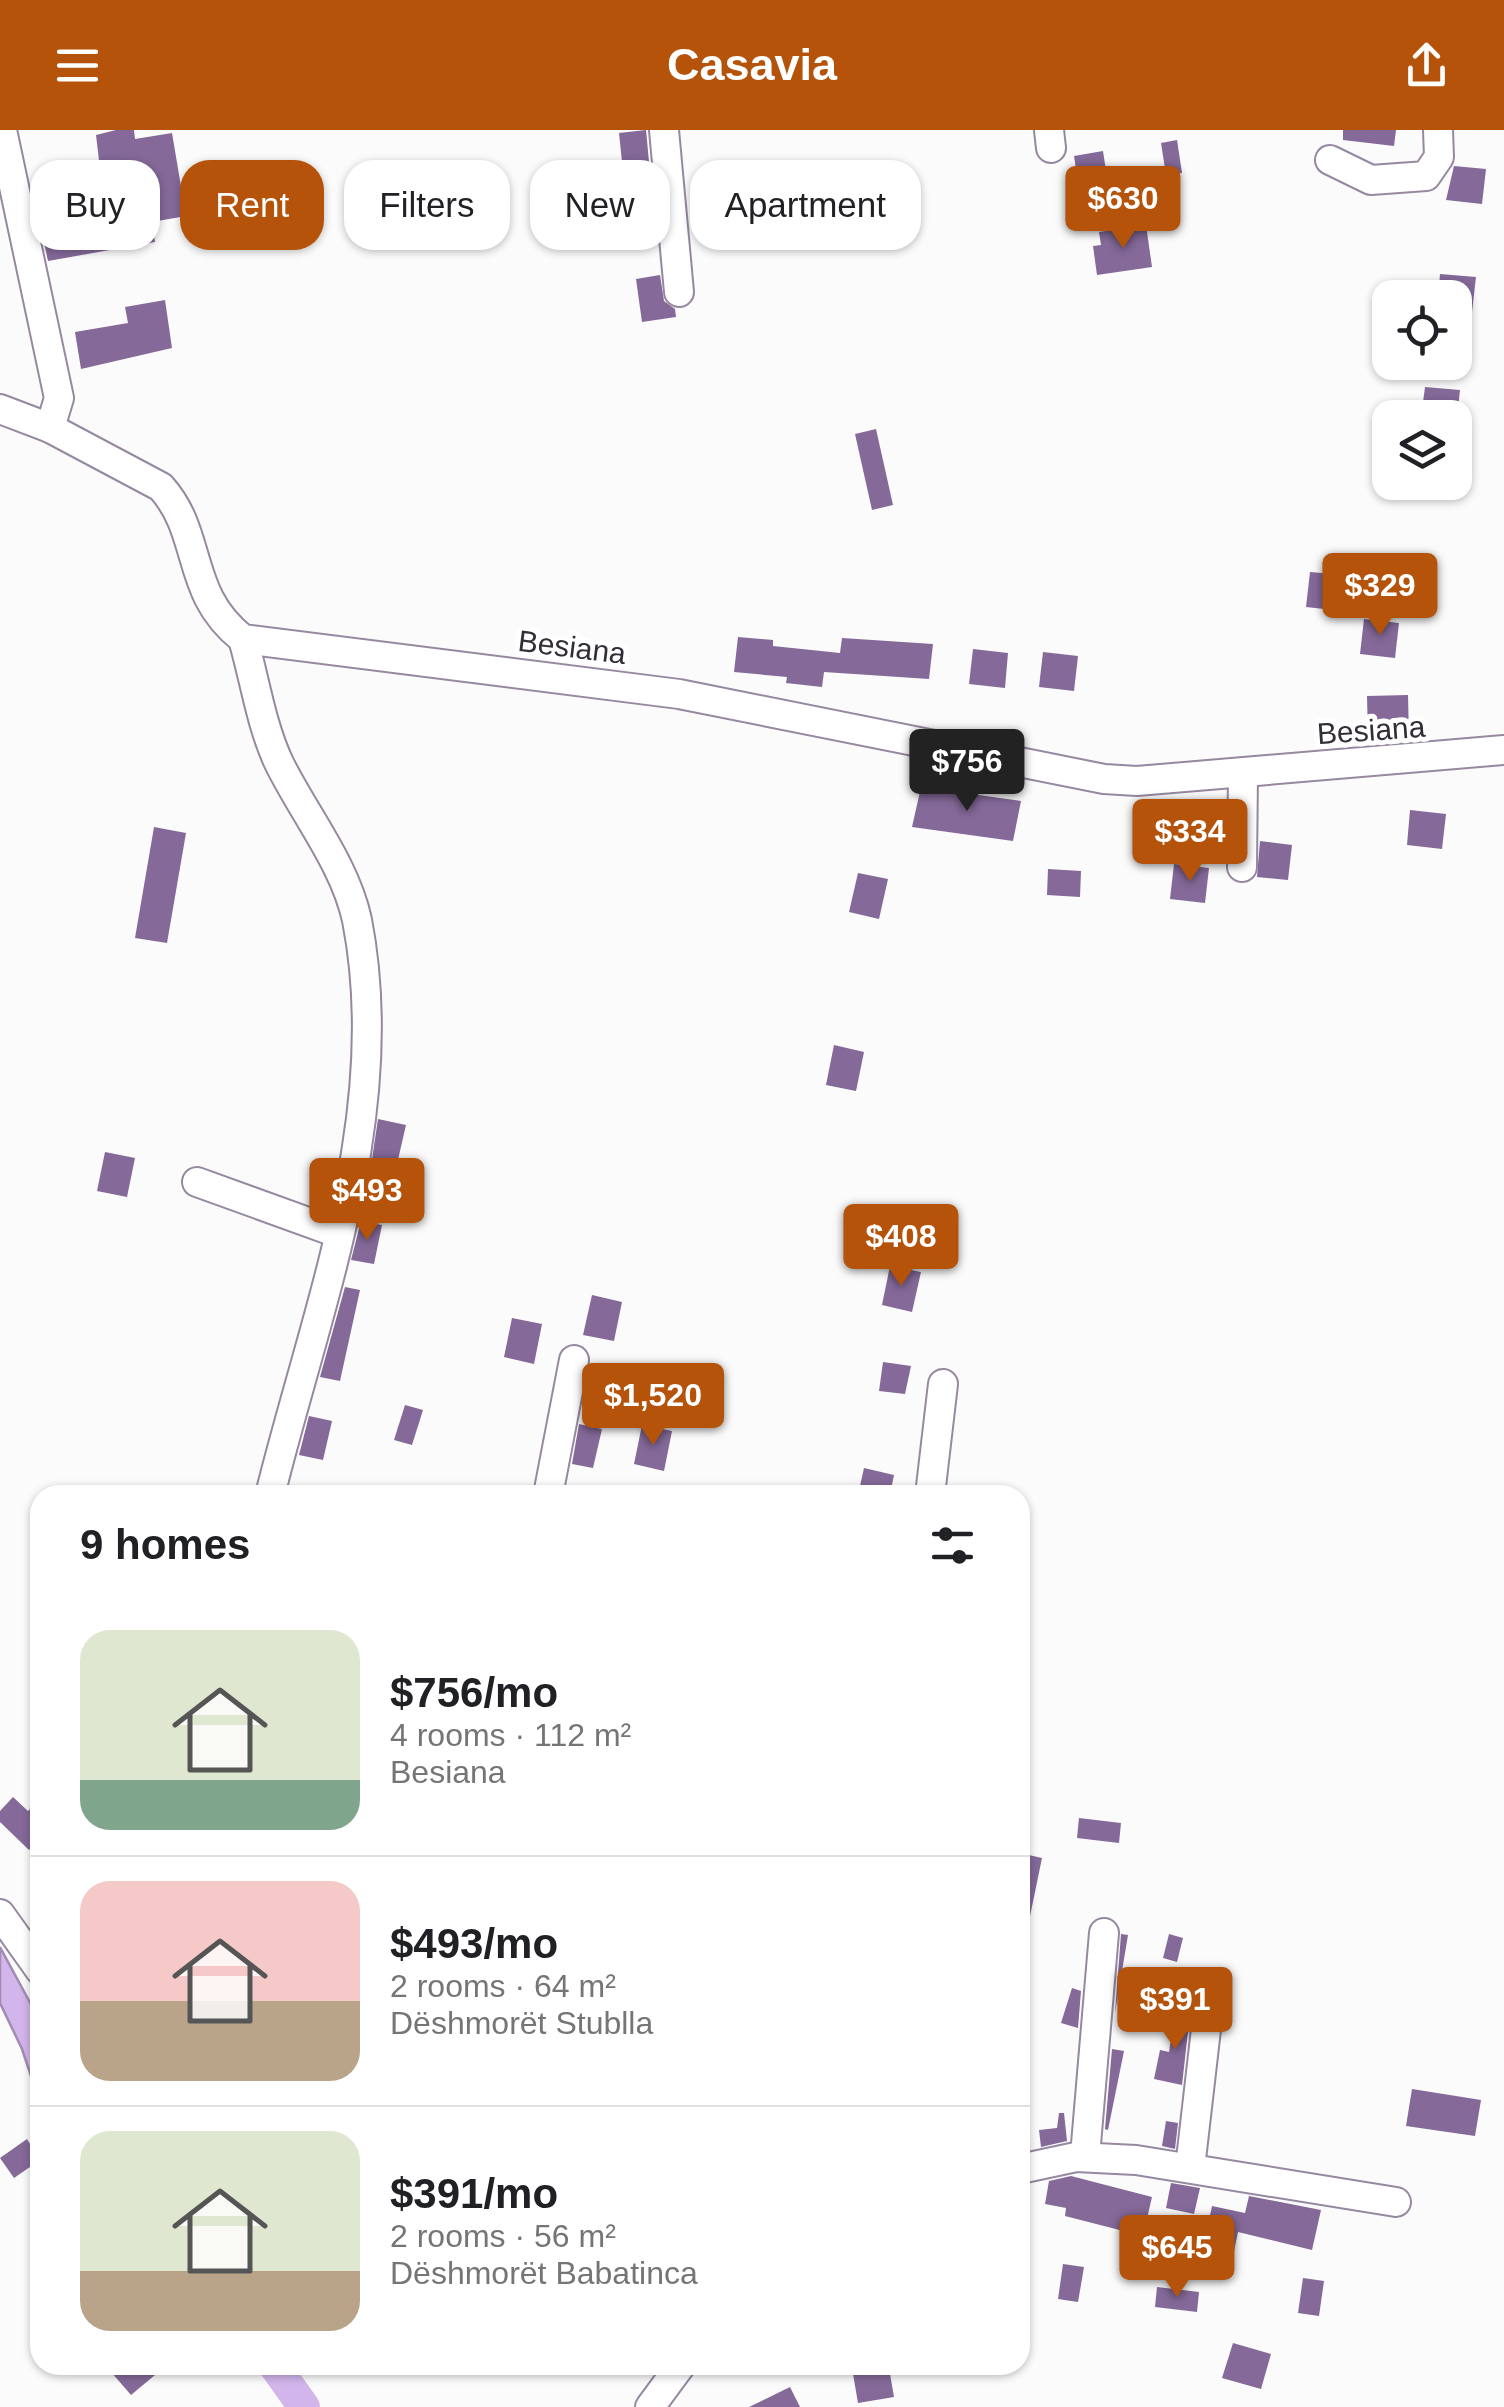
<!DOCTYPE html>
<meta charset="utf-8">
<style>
:root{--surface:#fff;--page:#f6f6f6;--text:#202124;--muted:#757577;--line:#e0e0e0;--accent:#b45309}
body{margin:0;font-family:Helvetica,sans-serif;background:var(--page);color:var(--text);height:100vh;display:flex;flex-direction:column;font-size:38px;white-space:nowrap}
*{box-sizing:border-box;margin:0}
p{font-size:32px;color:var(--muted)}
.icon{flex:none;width:55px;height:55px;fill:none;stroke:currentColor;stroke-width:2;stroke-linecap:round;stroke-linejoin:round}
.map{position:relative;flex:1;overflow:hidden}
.panel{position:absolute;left:30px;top:1355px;width:1000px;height:890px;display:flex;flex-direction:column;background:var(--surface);border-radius:30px;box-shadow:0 2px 8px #0004}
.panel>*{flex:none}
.banner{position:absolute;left:30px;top:30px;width:1000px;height:90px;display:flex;gap:20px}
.buttons{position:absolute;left:1372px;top:150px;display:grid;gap:20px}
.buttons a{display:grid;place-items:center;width:100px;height:100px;border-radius:20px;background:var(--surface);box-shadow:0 2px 8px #0004;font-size:50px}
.price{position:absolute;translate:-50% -85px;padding:0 22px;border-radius:10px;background:var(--accent);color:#fff;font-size:32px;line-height:65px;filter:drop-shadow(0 2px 5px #0008)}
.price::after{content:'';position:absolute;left:50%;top:60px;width:30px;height:22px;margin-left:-15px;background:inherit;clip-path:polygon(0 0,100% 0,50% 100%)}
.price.current{background:#222;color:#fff}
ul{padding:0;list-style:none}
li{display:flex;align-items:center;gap:30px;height:250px;padding:0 50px}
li+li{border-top:2px solid var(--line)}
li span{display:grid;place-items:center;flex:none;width:280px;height:200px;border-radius:30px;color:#555}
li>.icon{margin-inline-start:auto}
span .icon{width:120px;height:120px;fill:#fffc;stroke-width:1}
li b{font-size:42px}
h2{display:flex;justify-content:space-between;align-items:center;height:120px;padding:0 50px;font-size:42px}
.chip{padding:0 35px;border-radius:30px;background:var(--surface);box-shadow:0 2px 8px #0004;font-size:35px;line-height:90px}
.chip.current{background:var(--accent);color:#fff}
header{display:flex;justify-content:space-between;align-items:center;height:130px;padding:0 50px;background:var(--accent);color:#fff;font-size:45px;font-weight:800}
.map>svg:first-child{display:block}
.water{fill:#d2b5ea;stroke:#a28cb4;stroke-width:2.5}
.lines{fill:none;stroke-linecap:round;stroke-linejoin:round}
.river{stroke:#d2b5ea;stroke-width:32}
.building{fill:#846999}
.minor-casing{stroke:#9588a0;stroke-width:32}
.minor{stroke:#fff;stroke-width:28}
.labels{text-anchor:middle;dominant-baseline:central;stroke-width:10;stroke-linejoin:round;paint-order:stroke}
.street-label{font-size:30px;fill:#322d37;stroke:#fff}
</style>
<header><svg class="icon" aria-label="menu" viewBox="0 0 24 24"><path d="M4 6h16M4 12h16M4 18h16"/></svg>Casavia<svg class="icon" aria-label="share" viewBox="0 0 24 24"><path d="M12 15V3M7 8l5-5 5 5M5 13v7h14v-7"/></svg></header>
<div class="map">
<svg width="1504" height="2277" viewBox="0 0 1504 2277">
<rect width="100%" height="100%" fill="#fbfbfb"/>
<path class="water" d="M0,1817L40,1891V1973L22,1919L0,1873Z"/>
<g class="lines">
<path class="river" d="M274,2235L304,2277"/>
</g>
<g class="building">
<path d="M116,0H134L135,9L172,3L186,86L152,92L155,112L48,131L34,67L102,56L96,5Z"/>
<path d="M646,0L655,95L629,99L619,3Z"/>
<path d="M1343,0H1396L1394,16L1343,10Z"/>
<path d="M1177,10L1182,43L1166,45L1161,13Z"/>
<path d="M1103,21L1108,54L1079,59L1074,26Z"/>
<path d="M1454,36L1486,39L1482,74L1446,70Z"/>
<path d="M1146,95L1152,137L1097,145L1093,116L1101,115L1099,102Z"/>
<path d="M1440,144L1476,147L1472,182L1455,181V168H1438Z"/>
<path d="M660,145L664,171L675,179L676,187L642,192L636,149Z"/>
<path d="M165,170L172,218L81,239L75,202L128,193L125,177Z"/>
<path d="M1425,257L1460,260L1457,288H1421Z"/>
<path d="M876,299L893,375L872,380L855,304Z"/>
<path d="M1310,442L1345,445L1342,481L1306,477Z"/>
<path d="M1364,489L1399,493L1395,528L1360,524Z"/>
<path d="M738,507L773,510V516L840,523L842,508L933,514L929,549L824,542L822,557L786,553L787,547L734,542Z"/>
<path d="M973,519L1008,523L1005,558L969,554Z"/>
<path d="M1043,522L1078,526L1074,561L1039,557Z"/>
<path d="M1408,565L1409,607L1368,608L1367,566Z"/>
<path d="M921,657L1021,671L1013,711L912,697Z"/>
<path d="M1410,680L1446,684L1442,719L1407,715Z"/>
<path d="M154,697L186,703L167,813L135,808Z"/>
<path d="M1260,711L1292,715L1288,750L1257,747Z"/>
<path d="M1174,734L1209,738L1205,773L1170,769Z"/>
<path d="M1048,739L1081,741L1080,767L1047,765Z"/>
<path d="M858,743L888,749L879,789L849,782Z"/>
<path d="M834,915L864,922L856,961L826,955Z"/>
<path d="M378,989L406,995L397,1034L372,1029Z"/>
<path d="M105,1022L135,1028L127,1067L97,1061Z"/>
<path d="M361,1091L382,1095L374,1134L351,1130Z"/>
<path d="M890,1136L921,1142L912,1182L882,1175Z"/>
<path d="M345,1157L360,1160L340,1251L320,1247Z"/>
<path d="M592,1165L622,1172L614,1211L583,1205Z"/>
<path d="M512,1188L542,1194L534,1234L504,1227Z"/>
<path d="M883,1232L911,1236L905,1264L879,1261Z"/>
<path d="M405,1275L423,1280L412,1315L394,1310Z"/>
<path d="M309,1286L332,1291L323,1330L299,1325Z"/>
<path d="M579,1294L602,1299L593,1338L572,1334Z"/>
<path d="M642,1295L672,1301L664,1341L634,1334Z"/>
<path d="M864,1338L894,1345L890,1365H858Z"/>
<path d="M13,1667L28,1681L40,1668V1708L29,1720L0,1692V1681Z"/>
<path d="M1079,1688L1121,1693L1119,1713L1077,1708Z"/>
<path d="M1020,1723L1042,1728L1027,1801L1020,1800Z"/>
<path d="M1121,1804L1128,1805L1115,1883Z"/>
<path d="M1169,1804L1183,1808L1177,1832L1163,1828Z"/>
<path d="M1072,1858L1081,1861L1078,1898L1061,1893Z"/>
<path d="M1175,1882L1190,1884L1182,1955L1154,1949L1160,1920L1169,1922Z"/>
<path d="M1112,1919L1124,1921L1108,2000L1105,1999Z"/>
<path d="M1412,1959L1481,1970L1475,2006L1406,1996Z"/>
<path d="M1059,1983H1064L1067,2011L1041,2017L1039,2000L1057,1998Z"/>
<path d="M1166,1991L1178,1993L1175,2019L1162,2016Z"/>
<path d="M27,2009L40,2030L14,2048L0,2028Z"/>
<path d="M1071,2046L1152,2067L1143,2106L1065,2086L1066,2078L1045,2074L1049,2051Z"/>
<path d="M1171,2053L1200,2058L1194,2084L1166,2078Z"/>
<path d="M1249,2066L1321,2080L1312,2120L1238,2102L1234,2121L1204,2115L1212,2076L1245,2083Z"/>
<path d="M1063,2134L1084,2137L1078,2172L1058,2169Z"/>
<path d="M1303,2148L1324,2151L1319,2186L1298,2183Z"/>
<path d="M1157,2157L1199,2162L1197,2182L1155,2177Z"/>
<path d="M1233,2213L1271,2224L1261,2259L1222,2248Z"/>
<path d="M105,2235H167L131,2265Z"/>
<path d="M889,2238L894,2267L858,2273L853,2244Z"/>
<path d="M790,2257L800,2277H749Z"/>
</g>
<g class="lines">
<defs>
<g id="minor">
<path d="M2,0L59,268L50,298"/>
<path d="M664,0L679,162"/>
<path d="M1049,0L1051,18"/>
<path d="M1330,30L1371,50L1426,46L1439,27L1438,0"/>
<path d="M0,279L50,298L161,357C204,405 184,463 243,509L679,564L1104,649L1137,651L1504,620"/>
<path d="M243,509C255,550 261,595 279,633C304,684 345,734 357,790C395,985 316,1179 270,1365"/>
<path d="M1242,737L1243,643"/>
<path d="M197,1052L338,1103"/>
<path d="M548,1365L574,1230"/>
<path d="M930,1365L943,1254"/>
<path d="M0,1784L40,1840"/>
<path d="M1085,2026L1104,1803"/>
<path d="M1190,2038L1208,1882"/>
<path d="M1020,2039L1076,2027L1136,2030L1396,2072"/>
<path d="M650,2277L681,2235"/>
</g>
</defs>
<use href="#minor" class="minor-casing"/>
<use href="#minor" class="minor"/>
</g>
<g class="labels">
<g class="street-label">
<text transform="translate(572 517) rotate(7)">Besiana</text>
<text transform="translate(1371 600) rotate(-4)">Besiana</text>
</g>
</g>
</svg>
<div class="buttons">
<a><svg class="icon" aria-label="locate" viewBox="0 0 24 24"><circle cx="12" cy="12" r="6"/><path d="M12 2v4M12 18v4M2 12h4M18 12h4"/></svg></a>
<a><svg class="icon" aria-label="layers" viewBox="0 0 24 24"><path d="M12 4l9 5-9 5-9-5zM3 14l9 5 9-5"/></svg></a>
</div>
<b class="price" style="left:1123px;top:121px">$630</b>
<b class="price" style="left:1380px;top:508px">$329</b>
<b class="price current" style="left:967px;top:684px">$756</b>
<b class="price" style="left:1190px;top:754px">$334</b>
<b class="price" style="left:367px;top:1113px">$493</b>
<b class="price" style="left:901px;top:1159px">$408</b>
<b class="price" style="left:653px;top:1318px">$1,520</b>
<b class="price" style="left:1175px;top:1922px">$391</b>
<b class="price" style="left:1177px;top:2170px">$645</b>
<div class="banner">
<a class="chip">Buy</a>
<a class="chip current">Rent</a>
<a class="chip">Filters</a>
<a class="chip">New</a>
<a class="chip">Apartment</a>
</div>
<section class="panel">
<h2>9 homes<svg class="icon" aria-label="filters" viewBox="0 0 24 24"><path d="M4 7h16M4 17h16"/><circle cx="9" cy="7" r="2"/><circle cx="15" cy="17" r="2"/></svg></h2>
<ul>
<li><span style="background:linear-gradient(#dfe7d0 75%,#7fa58c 0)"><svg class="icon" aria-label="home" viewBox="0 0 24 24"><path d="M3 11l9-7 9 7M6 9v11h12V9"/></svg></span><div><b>$756/mo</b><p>4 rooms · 112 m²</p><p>Besiana</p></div></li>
<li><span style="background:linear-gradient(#f6c9c9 60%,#b9a48a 0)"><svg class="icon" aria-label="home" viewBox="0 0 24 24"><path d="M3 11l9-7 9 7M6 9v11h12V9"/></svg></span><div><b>$493/mo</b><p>2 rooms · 64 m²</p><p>Dëshmorët Stublla</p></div></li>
<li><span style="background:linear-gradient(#dfe7d0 70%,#b9a48a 0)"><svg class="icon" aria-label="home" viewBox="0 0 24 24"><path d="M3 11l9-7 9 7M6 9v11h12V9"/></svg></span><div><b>$391/mo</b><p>2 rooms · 56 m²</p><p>Dëshmorët Babatinca</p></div></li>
</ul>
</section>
</div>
